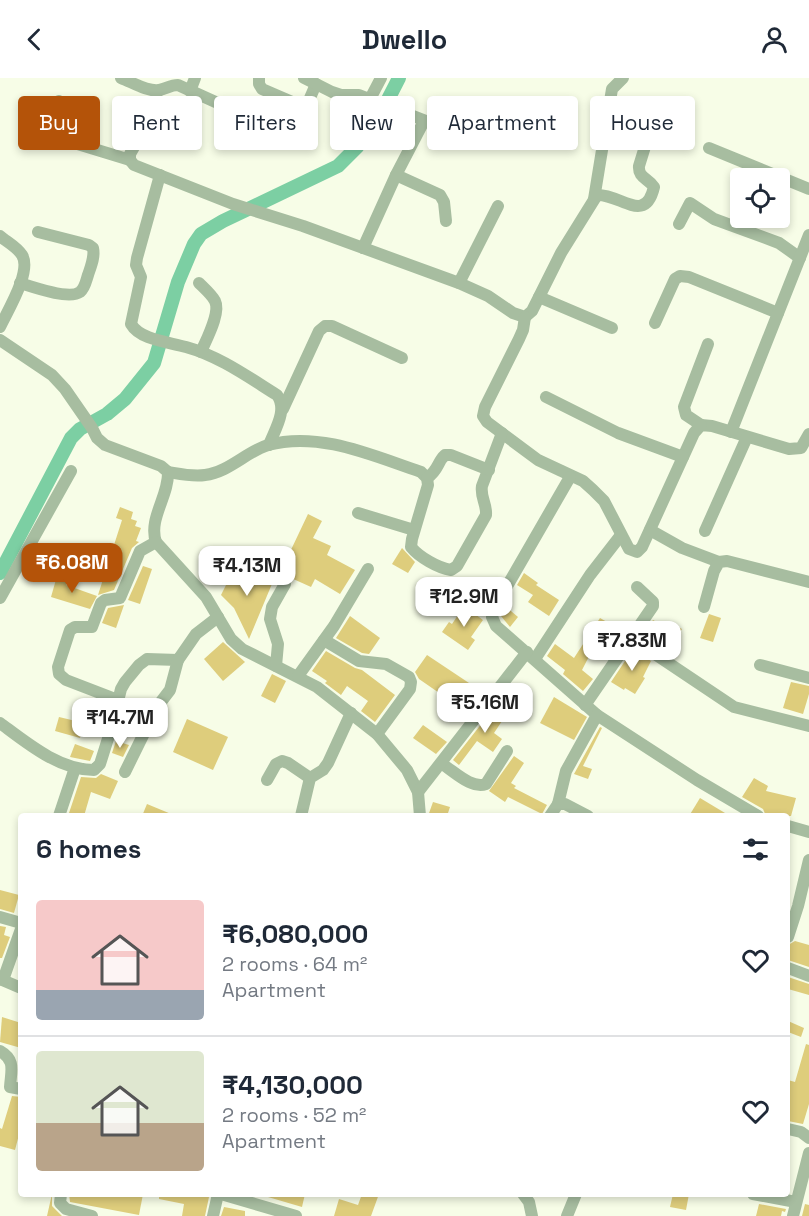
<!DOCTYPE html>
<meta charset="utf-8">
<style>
:root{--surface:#fff;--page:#f2f2f3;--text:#1f2937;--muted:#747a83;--line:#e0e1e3;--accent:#b45309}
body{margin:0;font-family:"Space Grotesk",sans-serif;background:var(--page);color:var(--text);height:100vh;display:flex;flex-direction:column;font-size:22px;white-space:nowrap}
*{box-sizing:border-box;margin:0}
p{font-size:20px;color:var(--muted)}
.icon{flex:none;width:33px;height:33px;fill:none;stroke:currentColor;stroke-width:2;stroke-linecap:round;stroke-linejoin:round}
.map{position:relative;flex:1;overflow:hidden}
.drawer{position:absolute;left:18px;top:735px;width:772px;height:384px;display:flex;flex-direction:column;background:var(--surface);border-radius:6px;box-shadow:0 3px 9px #0003}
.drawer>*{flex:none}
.hud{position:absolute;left:18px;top:18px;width:774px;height:54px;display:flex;gap:12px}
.controls{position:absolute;left:730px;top:90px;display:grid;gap:12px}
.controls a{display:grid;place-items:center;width:60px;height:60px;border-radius:6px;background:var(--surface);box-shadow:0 3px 9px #0003;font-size:30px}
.price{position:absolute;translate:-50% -51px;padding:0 14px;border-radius:12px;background:#fff;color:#222;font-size:20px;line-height:39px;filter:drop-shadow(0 2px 3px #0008)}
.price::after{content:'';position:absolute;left:50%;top:36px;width:18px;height:14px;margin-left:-9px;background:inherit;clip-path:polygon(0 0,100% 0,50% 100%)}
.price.current{background:var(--accent);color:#fff}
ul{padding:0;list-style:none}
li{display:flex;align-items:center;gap:18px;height:150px;padding:0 18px}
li+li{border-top:2px solid var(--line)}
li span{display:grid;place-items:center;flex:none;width:168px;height:120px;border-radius:6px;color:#555}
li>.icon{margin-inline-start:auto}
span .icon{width:72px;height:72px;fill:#fffc;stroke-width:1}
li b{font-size:26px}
h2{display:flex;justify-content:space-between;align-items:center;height:72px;padding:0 18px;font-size:26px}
.tag{padding:0 21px;border-radius:6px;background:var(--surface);box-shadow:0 3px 9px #0003;font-size:21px;line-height:54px}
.tag.current{background:var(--accent);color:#fff}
header{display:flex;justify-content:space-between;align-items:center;height:78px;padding:0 18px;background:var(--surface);font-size:27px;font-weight:700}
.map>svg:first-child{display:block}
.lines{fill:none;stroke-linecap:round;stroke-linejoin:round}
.canal{stroke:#7ccfa3;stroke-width:14}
.building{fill:#decd7c}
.street{stroke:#a7bda0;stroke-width:12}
</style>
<header><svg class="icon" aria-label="back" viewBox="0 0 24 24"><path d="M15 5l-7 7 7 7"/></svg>Dwello<svg class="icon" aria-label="person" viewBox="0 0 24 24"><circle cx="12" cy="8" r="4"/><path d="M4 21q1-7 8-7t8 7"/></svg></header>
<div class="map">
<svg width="809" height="1138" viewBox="0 0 809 1138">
<rect width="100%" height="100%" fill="#f7fde7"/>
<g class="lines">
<path class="canal" d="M0,495L71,360L80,351L107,336L125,321L154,285L178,204L194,166L201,156L223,143L338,88L357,69L378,41L399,0"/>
</g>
<g class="building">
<path d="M120,429L133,434L131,441L137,443L135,448L141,450L136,463L139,464L132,470L114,512L98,517L122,442L116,440Z"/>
<path d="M308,436L322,443L313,460L331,468L327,477L355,492L340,516L315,501L311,509L280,495Z"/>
<path d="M402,470L415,484L408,495L392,486Z"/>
<path d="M143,488L152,491L140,526L128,522Z"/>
<path d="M235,489L255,502L259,493L274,501L249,561L234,530L221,517Z"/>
<path d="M524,495L538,505L536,507L559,522L549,538L528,524L533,517L517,507Z"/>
<path d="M57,498L68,501L66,507L97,518L90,531L51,519Z"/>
<path d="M124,527L116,550L102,545L108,530Z"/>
<path d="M464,528L483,542L471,559L475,562L468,572L442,554L449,544L452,546Z"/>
<path d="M505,528L518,539L510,549L501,538Z"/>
<path d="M709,536L721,540L713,564L700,560Z"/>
<path d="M350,538L380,560L369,576L362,575L336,560Z"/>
<path d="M600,540L607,544L604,549L621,560L613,571L598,561L582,592L593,601L583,613L563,596L565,592L547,578L555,566L574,580Z"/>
<path d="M653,542L666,549L669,544L682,551L667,574L643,558Z"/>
<path d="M223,564L245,584L223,603L204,581Z"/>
<path d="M633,571L651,583L643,599L645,600L635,616L625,610L624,612L611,604Z"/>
<path d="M326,573L355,590L362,592L395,617L375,644L361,633L368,623L347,608L341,617L325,605L327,603L312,593Z"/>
<path d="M427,577L484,615L476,626L465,618L458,628L419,601L415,594Z"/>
<path d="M272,596L286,603L275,625L261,618Z"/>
<path d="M791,604L809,608V616L803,636L783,630Z"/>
<path d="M554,619L587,639L574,662L540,645Z"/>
<path d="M497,626L508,634L494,655L502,661L493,674L477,663L459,687L453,682Z"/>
<path d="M59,639L84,645L80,660L55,653Z"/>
<path d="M187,641L228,659L213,692L173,674Z"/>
<path d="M423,647L447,664L436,676L413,660Z"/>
<path d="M600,649L602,650L583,688L592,691L588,701L574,696Z"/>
<path d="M116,663L129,667L123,679L112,675Z"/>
<path d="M75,666L94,673L90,683L70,679Z"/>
<path d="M514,678L524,685L511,705L516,708L514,710L547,727L542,736L508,719L505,724L489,713Z"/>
<path d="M101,696L118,703L110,721L91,714L84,738H68L81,699L96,700Z"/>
<path d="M754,700L768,708L766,713L796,720L791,738H766L763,731L742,719Z"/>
<path d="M700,720L730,738H689Z"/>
<path d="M433,724L450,729L447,738H428Z"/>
<path d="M147,726L176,738H142Z"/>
<path d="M0,812L19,817L14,835L0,831Z"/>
<path d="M0,848L6,849L4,857L10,859L2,880H0Z"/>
<path d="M795,863L809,867V889L788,882V867Z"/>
<path d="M788,899L809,906V917L788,911Z"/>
<path d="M2,939L21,945V970L0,964Z"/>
<path d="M788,943L804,950L801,959L788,954Z"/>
<path d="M806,966L809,967V1026L803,1046L788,1043V1002L795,1004Z"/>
<path d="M12,1018L21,1019V1049L15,1072L0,1068V1050L2,1051Z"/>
<path d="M52,1116V1128L62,1138H47Z"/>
<path d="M69,1116H143L139,1137L70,1124Z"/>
<path d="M159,1116H195L209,1119L205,1138H182L184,1126L159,1121Z"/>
<path d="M269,1116H305L302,1129L268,1119Z"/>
<path d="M362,1116H379L371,1138H334L339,1121L358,1127Z"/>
<path d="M673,1116H689L686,1132L670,1129Z"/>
<path d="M759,1126L786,1131L785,1134L782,1133L781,1138H756Z"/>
<path d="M805,1126L809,1127V1138H802Z"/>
<path d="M224,1129L245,1133V1138H221Z"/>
</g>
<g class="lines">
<g class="street">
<path d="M121,0C132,4 147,14 159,12C166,11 170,7 178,7L284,55H293L298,48L316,6"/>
<path d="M259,0V6L262,11L306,30"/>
<path d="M304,0L332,14L341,17H359L439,48L446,50L460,36"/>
<path d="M157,13L154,34L130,76V82L134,87L233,126L303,148L459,205L488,218L513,235L525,239L532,233L561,175L597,117C621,116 645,147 654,109C648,100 638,100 639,88L656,33"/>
<path d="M190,13L195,0"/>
<path d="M370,21L381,0"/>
<path d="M59,23L52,49L53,56L58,60L130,82"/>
<path d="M709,70L809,111"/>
<path d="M160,97L137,180L136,187L141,199L131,246C140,262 169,264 186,269C219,278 248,299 277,317C288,332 275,351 269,367"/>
<path d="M396,97L440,117L444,124L446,143"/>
<path d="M594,121L612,11L623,0"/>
<path d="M679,146L690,125L714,141L779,165L800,180"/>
<path d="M0,158C7,164 17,169 22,177C32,193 8,232 0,249"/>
<path d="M363,170L396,97L424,43"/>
<path d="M20,205C33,209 69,222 80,214C85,210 86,203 88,197C91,188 95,179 93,170L89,167L38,154"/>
<path d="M199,205C204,210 212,217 215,223C221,235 206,262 201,274"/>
<path d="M459,205L498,128"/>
<path d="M539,219L612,250"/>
<path d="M525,239L523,252L519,261L485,329L483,338L487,344L538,382L583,403L593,412L604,423L629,471L637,474L642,469L694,355L701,347L712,348L789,371L801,370L809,356"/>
<path d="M655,245L675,201L680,198L689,199L778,235"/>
<path d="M0,262L52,297L65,311L92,350L97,360L105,367L161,388L168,394C169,418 148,441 156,464L206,519L231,561L242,571L317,609L377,656L407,692L418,714L420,738"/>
<path d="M546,319L618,355L683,379"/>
<path d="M283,331L319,253L325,248H332L402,280"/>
<path d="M701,347L686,337L684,329L708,266"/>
<path d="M731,354L809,157"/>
<path d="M168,394C180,396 193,399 205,397C229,394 246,374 268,367C320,353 373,378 421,394L427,400L428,407L412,461L411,469C419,479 438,490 451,492L457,488L486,437C487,426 480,419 482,408L502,355"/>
<path d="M570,399L495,529L492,539L496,548L597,637L697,702L758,738"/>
<path d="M427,400C439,392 437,384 445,377H451L489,392"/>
<path d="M358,435L414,452"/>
<path d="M650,452L682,470L719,484"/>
<path d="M705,453L747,359"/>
<path d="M0,520L71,393"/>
<path d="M704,529L714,493L719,484L727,483L809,504"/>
<path d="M631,560L734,629L809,648"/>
<path d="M324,562L359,583L386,586L409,599L411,604L410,611L377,656"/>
<path d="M535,581L590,497L621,457"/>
<path d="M760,587L809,600"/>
<path d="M276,588L278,566L270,541L272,529L285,506"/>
<path d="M298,598L334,548L368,491"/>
<path d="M118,622L66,602L59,596L58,589L70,552L75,549H92L101,525L105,522L120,520L140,473L156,464"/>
<path d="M585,627L653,528V524L637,509"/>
<path d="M0,645C27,665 59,692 94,692L100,686L111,651L121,611L125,604L139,587L147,581L178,582L196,556L218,539"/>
<path d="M442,686C455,694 471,711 486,706L507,673"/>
<path d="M125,694L157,629L170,612L178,582"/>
<path d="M267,702L276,686L282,683L288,685L310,700"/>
<path d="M418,714L527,574"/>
<path d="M558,726L566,693L597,637"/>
<path d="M59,738L75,690"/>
<path d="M301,738L310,700L323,692L328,685L351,635"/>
<path d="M550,738L558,726H565L588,738"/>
<path d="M788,748L809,754"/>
<path d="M0,839L21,845"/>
<path d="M788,859L798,828L809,782"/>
<path d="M788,890L809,898"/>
<path d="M0,901L21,910"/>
<path d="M3,902L21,851"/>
<path d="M0,973C16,982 11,993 10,1009L21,1011"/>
<path d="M788,1051L801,1054L809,1060"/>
<path d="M61,1116L60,1125L66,1131L92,1138"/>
<path d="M221,1116L296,1138"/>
<path d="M523,1116L529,1124L532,1138"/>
<path d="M753,1116L796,1124"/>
<path d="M213,1138L218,1116"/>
<path d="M567,1138L576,1116"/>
<path d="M793,1138L809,1075"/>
</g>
</g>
</svg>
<div class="controls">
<a><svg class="icon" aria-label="locate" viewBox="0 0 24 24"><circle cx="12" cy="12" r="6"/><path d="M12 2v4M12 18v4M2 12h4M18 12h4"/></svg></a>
</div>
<b class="price current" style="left:72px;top:516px">₹6.08M</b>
<b class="price" style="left:247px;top:519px">₹4.13M</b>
<b class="price" style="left:464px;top:550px">₹12.9M</b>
<b class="price" style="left:632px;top:594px">₹7.83M</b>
<b class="price" style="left:485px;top:656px">₹5.16M</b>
<b class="price" style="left:120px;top:671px">₹14.7M</b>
<div class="hud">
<a class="tag current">Buy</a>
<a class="tag">Rent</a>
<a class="tag">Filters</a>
<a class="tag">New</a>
<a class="tag">Apartment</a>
<a class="tag">House</a>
</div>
<section class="drawer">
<h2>6 homes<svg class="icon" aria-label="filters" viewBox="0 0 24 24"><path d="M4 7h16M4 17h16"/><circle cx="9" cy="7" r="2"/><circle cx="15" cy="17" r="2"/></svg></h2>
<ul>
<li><span style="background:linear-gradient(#f6c9c9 75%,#9aa5b1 0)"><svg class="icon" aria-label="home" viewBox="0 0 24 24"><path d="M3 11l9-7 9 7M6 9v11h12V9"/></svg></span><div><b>₹6,080,000</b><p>2 rooms · 64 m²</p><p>Apartment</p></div><svg class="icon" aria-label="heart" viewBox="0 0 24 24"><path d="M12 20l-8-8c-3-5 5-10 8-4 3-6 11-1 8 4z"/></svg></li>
<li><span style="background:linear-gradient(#dfe7d0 60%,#b9a48a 0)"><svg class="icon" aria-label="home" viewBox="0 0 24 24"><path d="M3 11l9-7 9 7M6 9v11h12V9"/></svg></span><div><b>₹4,130,000</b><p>2 rooms · 52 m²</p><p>Apartment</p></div><svg class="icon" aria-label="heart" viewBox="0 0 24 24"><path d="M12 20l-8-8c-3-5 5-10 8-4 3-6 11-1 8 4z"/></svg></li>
</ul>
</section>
</div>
